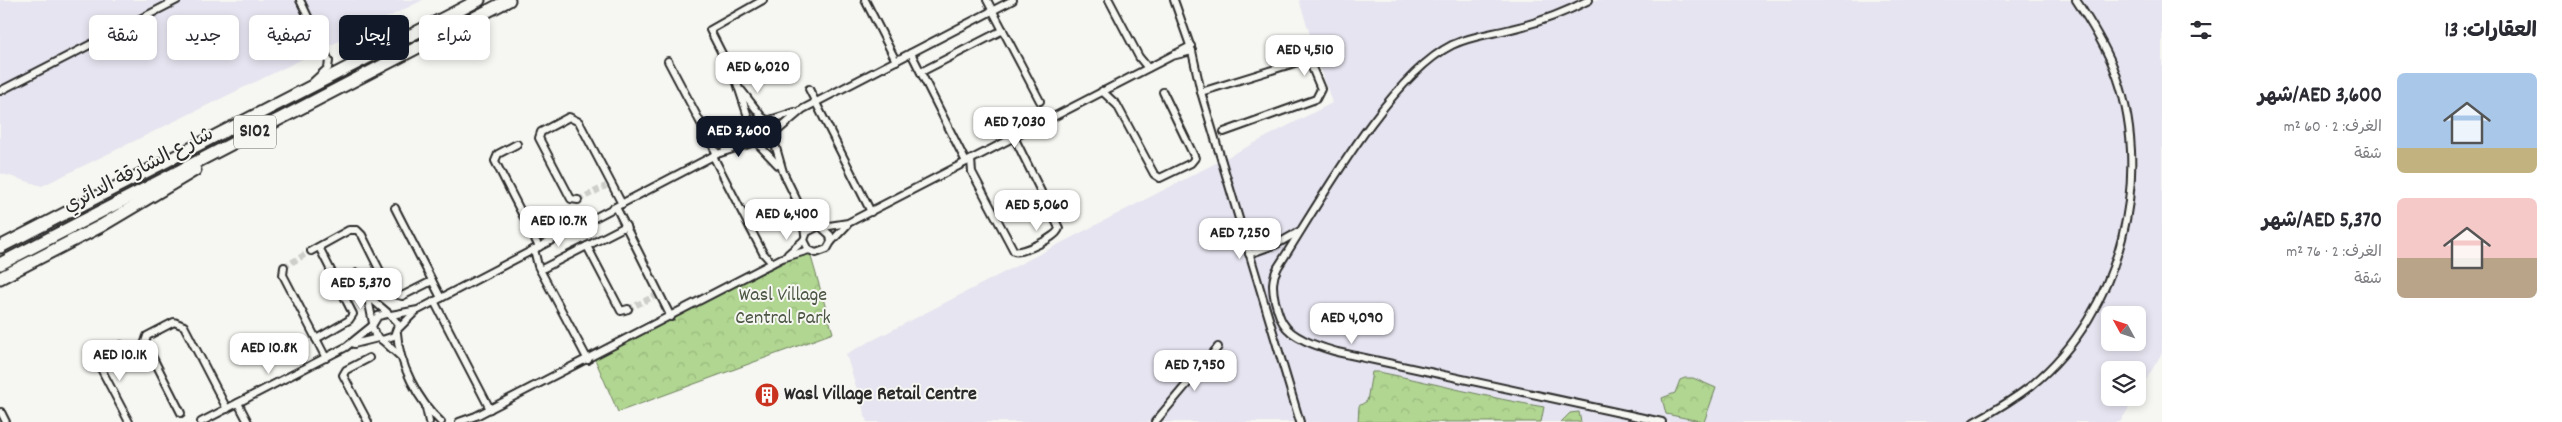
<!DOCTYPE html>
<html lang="ar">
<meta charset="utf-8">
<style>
:root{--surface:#fff;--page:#f2f2f3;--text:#2b2b33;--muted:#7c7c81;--accent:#111827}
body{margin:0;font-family:Dekko,"Playpen Sans Arabic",sans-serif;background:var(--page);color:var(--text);direction:rtl;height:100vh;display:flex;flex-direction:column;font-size:19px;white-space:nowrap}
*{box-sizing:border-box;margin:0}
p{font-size:16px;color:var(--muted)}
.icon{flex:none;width:28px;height:28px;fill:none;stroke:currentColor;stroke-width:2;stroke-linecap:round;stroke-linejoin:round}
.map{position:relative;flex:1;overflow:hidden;direction:ltr}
.drawer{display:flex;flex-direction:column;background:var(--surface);width:400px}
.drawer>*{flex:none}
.hud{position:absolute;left:15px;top:15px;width:475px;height:45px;direction:rtl;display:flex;gap:10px}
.needle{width:32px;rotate:310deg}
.buttons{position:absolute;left:2101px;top:306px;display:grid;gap:10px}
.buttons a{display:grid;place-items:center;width:45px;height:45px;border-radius:8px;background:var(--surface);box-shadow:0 2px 8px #0003;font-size:25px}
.price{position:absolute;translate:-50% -42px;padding:0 11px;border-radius:10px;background:#fff;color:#222;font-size:16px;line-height:32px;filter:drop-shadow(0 1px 2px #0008)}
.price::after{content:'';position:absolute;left:50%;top:30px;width:15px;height:11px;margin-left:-8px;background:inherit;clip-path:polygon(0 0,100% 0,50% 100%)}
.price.on{background:var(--accent);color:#fff}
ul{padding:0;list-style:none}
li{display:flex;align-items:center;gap:15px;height:125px;padding:0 25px}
li span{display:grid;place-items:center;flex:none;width:140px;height:100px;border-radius:8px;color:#555}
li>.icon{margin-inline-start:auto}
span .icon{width:60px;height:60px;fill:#fffc;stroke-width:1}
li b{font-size:21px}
h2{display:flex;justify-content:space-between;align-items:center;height:60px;padding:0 25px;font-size:21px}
.chip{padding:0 18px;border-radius:8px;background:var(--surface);box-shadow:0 2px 8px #0003;font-size:18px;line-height:45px}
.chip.on{background:var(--accent);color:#fff}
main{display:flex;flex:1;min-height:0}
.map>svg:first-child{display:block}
.built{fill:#e5e4f0;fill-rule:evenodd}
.forest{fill:url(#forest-crowns);stroke:#6e805e}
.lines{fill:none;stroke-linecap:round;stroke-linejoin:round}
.street-tunnel{stroke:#cdcdca;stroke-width:6;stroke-dasharray:6 3;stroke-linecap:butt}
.street-casing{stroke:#2b2b2b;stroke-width:10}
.highway-casing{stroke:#2b2b2b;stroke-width:15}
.street{stroke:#f6f6f2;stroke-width:6}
.highway{stroke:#f6f6f2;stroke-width:11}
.labels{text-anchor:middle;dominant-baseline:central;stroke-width:4;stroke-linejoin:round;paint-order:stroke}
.shield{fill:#f6f6f2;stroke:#686867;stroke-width:1}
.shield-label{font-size:19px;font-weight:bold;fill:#2b2b2b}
.street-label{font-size:20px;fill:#2b2b2b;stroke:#f6f6f2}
.park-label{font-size:20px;fill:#4c5644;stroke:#f6f6f2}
.poi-label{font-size:20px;font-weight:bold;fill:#2b2b2b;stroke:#f6f6f2;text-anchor:start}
</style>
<main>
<section class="drawer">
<h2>العقارات: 13<svg class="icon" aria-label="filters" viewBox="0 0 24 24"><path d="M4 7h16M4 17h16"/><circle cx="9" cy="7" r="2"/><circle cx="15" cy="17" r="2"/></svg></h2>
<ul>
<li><span style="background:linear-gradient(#a9c7e8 75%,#c2b280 0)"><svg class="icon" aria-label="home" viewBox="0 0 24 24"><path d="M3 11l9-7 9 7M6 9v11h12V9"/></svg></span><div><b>AED 3,600/شهر</b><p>الغرف: 2 · 60 m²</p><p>شقة</p></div></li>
<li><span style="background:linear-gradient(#f6c9c9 60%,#b9a48a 0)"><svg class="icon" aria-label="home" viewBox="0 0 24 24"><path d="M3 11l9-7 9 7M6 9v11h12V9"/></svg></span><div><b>AED 5,370/شهر</b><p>الغرف: 2 · 76 m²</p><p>شقة</p></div></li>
</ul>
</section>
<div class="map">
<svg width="2162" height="422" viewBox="0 0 2162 422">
<defs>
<pattern id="forest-crowns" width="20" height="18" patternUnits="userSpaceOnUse" patternTransform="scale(1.25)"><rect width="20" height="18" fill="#b1d691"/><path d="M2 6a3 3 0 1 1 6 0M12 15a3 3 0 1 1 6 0" fill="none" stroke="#98b87d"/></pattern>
</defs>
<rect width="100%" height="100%" fill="#f6f6f2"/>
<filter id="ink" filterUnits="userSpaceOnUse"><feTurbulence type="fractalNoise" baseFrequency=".02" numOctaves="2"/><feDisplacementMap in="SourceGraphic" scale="10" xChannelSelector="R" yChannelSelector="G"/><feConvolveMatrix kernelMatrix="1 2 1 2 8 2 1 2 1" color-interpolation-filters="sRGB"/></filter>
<g filter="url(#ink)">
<g class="built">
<path d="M0,0H423L42,186L0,173Z"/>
<path d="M1299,0H2162V353L2138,393V370H2110V398H2135L2120,422H867L846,354L1332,103ZM2110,315H2138V342H2110Z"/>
</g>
<g class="forest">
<path d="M809,250L833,333L618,412L594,357Z"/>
<path d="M1372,372H1379C1434,383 1488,398 1544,407L1541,422H1358L1359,406L1367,401Z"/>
<path d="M1685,378H1693L1716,388L1704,422L1666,414L1662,398L1675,393L1680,380Z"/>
<path d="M1579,412L1581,422H1561L1570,413Z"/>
</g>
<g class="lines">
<g class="street-tunnel">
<path d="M578,200L606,186"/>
<path d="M284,267L311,251"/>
<path d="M628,309L657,295"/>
</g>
<defs>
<g id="street">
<path d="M300,0L329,61L328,68L313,82"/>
<path d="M865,0L896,61"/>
<path d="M987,0L1040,101"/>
<path d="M1109,0L1139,57L1148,68"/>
<path d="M1174,0L1192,51L1201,92L1300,422"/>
<path d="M1589,0C1564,13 1538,23 1511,29C1491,34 1471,36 1452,45C1388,77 1318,205 1278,267C1272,278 1272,288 1275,301C1277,308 1279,317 1283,323C1292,339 1321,347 1337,352L1662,422"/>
<path d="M911,53L966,162"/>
<path d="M1172,56L1192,51"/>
<path d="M668,61L717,154"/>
<path d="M921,72L1003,30"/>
<path d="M809,89L871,212"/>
<path d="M0,91L177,0"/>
<path d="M742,91L762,117L772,123L775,129L773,137L763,144L755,142L748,131L750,123L762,117"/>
<path d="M1102,91L1117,105L1154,174L1160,178L1191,163L1195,158L1163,92"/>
<path d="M1201,92L1301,61H1307L1311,65L1321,89L1316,99L1224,132"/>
<path d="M770,120L795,112"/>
<path d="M750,123L737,83L710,30L763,0"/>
<path d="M775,133L803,109L1013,0"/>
<path d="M773,137L783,172L801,209L805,234"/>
<path d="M517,144L498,154L495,161L539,247"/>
<path d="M758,144L778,165"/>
<path d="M725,149L748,131"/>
<path d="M713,156L763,253L772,263"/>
<path d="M971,160L972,172L1014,251C1022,254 1058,237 1059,228L1014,137"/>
<path d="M578,200L571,199L539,138L541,132L569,117L579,122L622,204"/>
<path d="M616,207L671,317"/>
<path d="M395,208L441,298"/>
<path d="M801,209L830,235L831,242L827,249L816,253L809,250L804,240L807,232L819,226"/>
<path d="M823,227L848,223L1191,46"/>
<path d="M831,242L847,225"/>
<path d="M587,246L621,311L628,309"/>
<path d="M534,249L538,266L588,360"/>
<path d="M311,251L349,230H357L362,235L391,293L402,296L432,281"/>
<path d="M788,254L804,240"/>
<path d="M1249,254L1277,244L1298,232"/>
<path d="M284,267L283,275L326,358"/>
<path d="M540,270L626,226"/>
<path d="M357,273L367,294L373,323"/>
<path d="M367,294C375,304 395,316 398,325L394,336L382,340L375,335L372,326L378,316L387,314"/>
<path d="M434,301L490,409"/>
<path d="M391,315L418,310L717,154L755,142"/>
<path d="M398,329L415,312"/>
<path d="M397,333C399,364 418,401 441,422"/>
<path d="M316,339L349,320L353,314L319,247"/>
<path d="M382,340L400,356"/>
<path d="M354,344L378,338"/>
<path d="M121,345L101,355L98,363L129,422"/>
<path d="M238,403L248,422"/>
<path d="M426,408L429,422"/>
<path d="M1,412L6,422"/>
<path d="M181,413L145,342L147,336L174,322L184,326L227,409"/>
<path d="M201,422L346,347L372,326"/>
<path d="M368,422L343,375L346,370L369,358"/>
<path d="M459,422L476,416L782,258L809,250"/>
<path d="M1155,422L1218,347"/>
<path d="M1974,422C1994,411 2014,399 2032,385C2121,312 2156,173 2113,66C2103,42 2090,21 2076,0"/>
</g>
<g id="highway">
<path d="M0,247L479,0"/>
<path d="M0,264L509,0"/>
<path d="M0,278L101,226L195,170"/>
</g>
</defs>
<use href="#street" class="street-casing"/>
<use href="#highway" class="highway-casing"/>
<use href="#street" class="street"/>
<use href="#highway" class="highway"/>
</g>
</g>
<defs>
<symbol id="building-disc" viewBox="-11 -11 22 22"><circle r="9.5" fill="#c8321e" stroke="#f6f6f2"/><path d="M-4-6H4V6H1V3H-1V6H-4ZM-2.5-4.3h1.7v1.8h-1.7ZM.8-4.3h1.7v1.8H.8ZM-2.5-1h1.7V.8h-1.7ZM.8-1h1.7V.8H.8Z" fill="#fff"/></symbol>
</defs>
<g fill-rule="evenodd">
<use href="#building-disc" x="753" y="381" width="28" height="28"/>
</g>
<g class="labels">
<rect class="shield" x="234" y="115.5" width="42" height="33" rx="4"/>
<g class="shield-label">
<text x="255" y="132">S102</text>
</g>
<g class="street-label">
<text transform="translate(139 171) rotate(-27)">شارع الشارقة الدائري</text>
</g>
<g class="park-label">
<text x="783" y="296">Wasl Village<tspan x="783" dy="23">Central Park</tspan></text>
</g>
<g class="poi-label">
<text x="784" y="395">Wasl Village Retail Centre</text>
</g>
</g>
</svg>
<div class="buttons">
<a><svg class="needle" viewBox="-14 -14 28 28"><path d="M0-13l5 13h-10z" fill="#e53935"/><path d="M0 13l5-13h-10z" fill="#7c7c81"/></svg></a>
<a><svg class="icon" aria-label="layers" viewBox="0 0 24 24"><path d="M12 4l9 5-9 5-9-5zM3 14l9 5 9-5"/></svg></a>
</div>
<b class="price" style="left:1305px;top:77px">AED 4,510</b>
<b class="price" style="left:758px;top:94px">AED 6,020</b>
<b class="price" style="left:1015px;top:149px">AED 7,030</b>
<b class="price on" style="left:739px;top:158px">AED 3,600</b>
<b class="price" style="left:1037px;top:232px">AED 5,060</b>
<b class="price" style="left:787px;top:241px">AED 6,400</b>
<b class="price" style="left:559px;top:248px">AED 10.7K</b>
<b class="price" style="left:1240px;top:260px">AED 7,250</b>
<b class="price" style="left:361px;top:310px">AED 5,370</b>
<b class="price" style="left:1352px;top:345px">AED 4,090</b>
<b class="price" style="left:269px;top:375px">AED 10.8K</b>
<b class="price" style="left:120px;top:382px">AED 10.1K</b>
<b class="price" style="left:1195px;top:392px">AED 7,950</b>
<div class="hud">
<a class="chip">شراء</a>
<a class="chip on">إيجار</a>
<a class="chip">تصفية</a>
<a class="chip">جديد</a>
<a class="chip">شقة</a>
</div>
</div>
</main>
